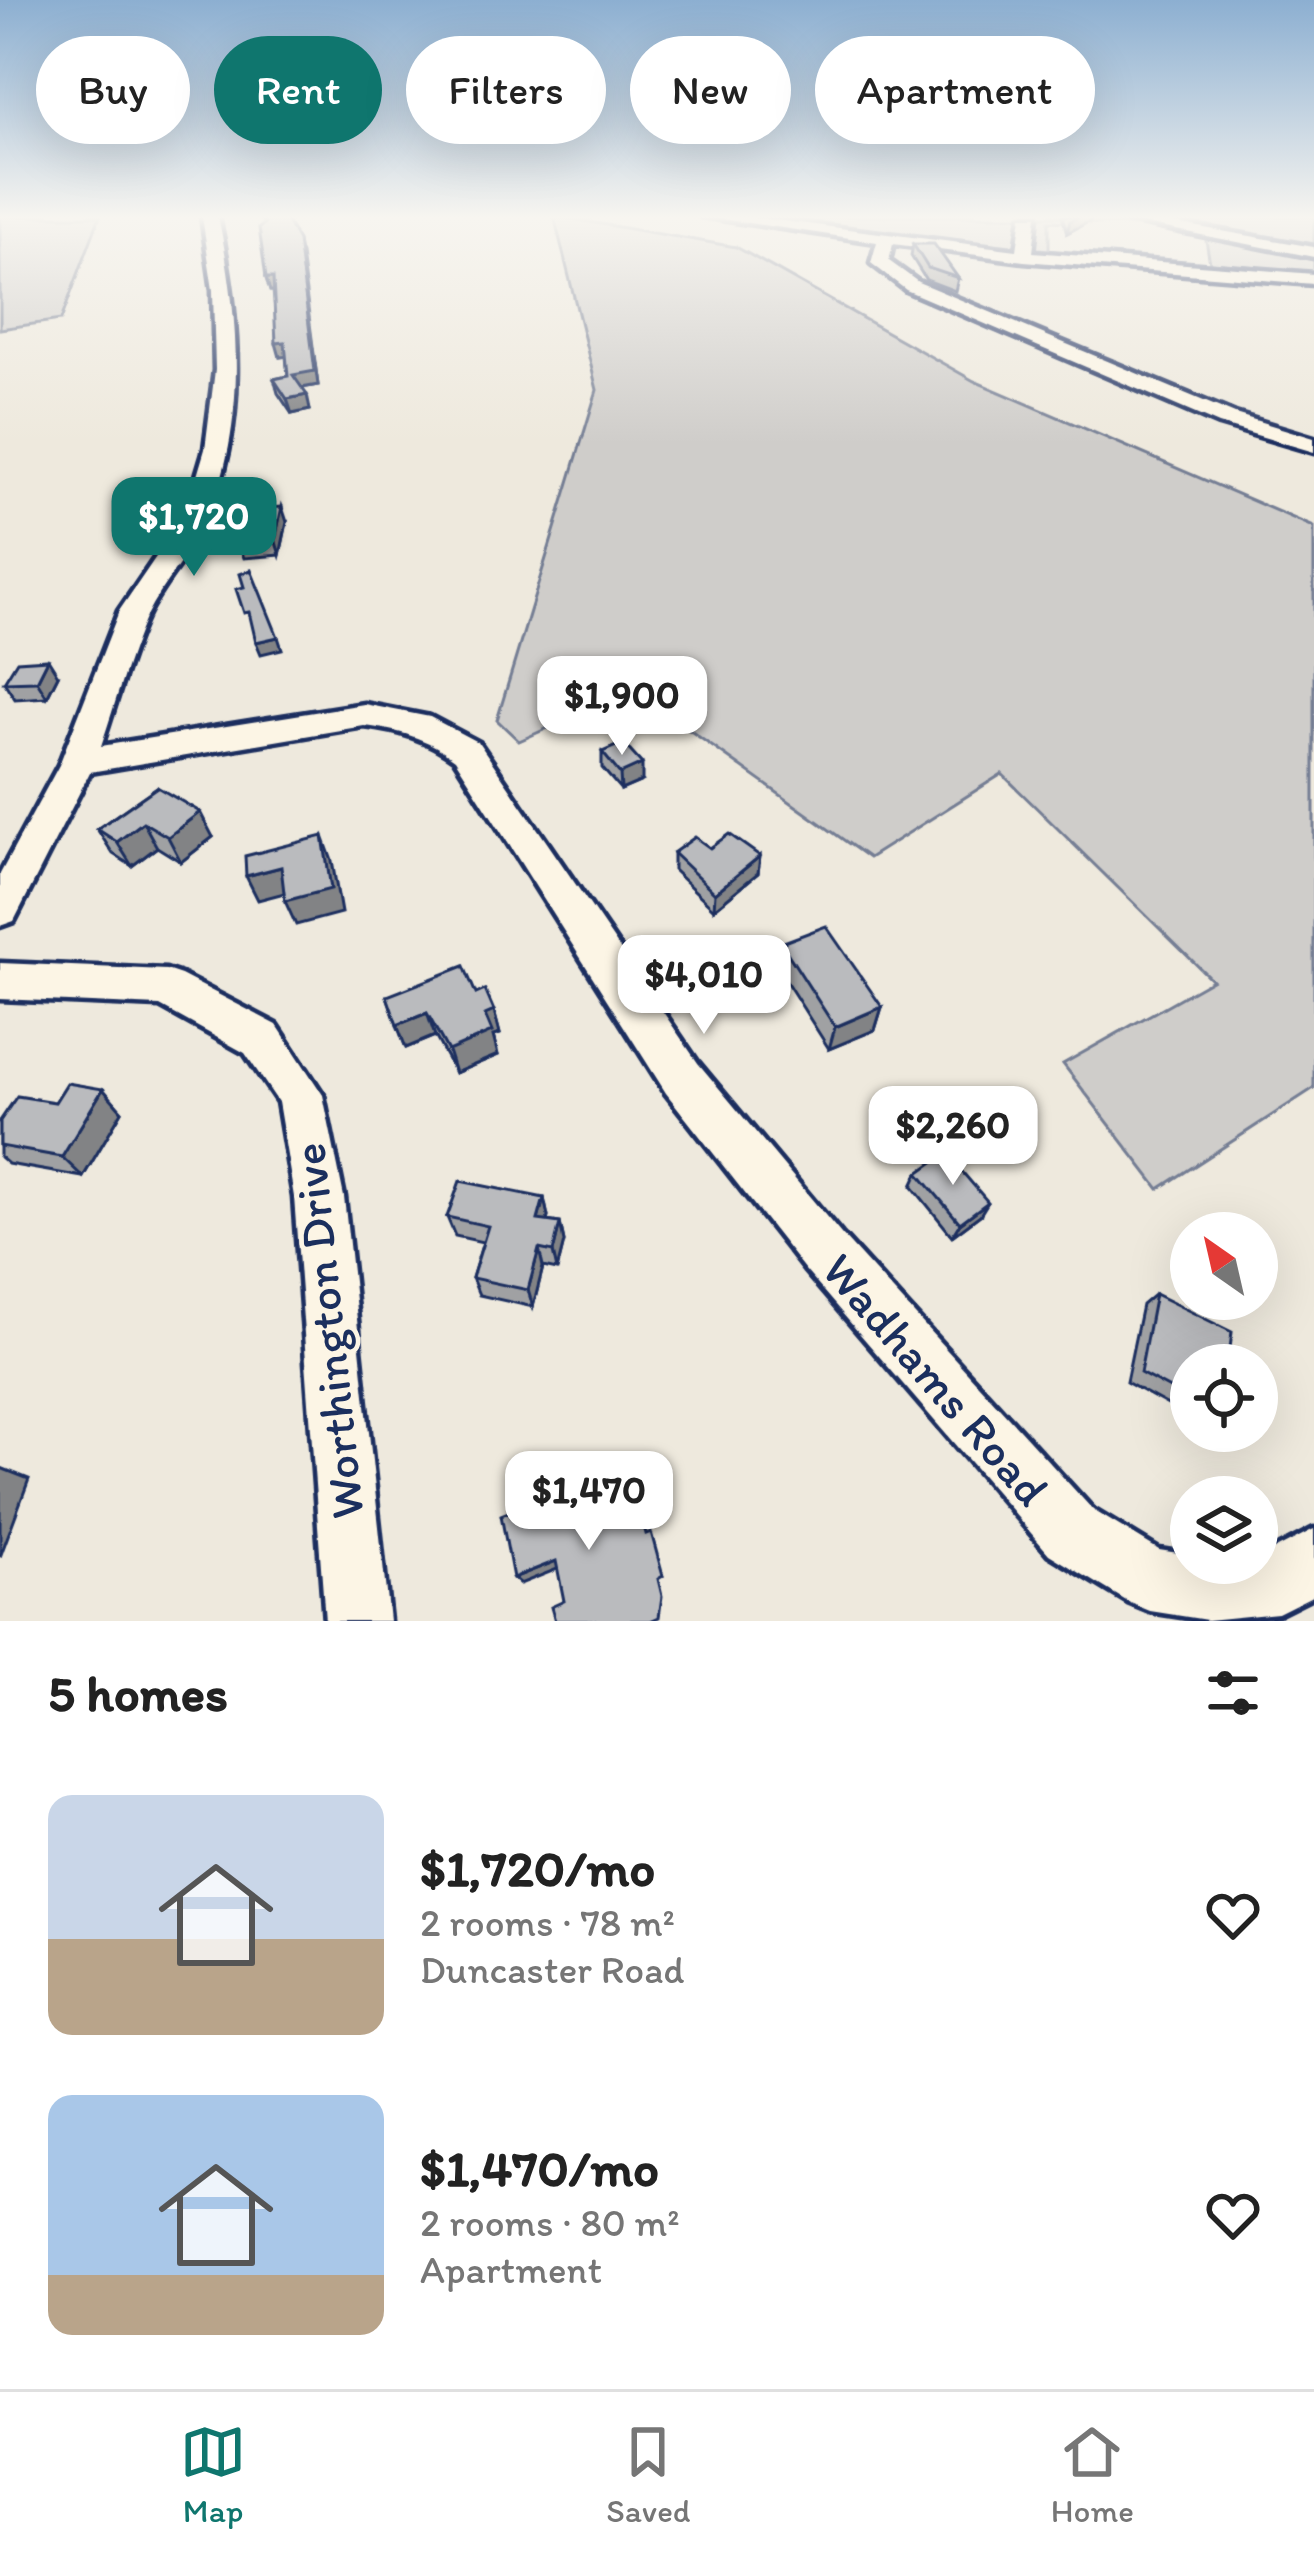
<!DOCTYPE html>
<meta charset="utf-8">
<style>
:root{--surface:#fff;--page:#f2f2f2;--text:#222;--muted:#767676;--line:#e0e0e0;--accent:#0f766e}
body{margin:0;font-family:Itim,sans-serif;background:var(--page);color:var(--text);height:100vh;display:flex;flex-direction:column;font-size:45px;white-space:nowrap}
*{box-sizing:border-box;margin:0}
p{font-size:39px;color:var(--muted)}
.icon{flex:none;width:66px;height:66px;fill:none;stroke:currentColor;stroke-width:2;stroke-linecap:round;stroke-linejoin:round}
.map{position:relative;height:1621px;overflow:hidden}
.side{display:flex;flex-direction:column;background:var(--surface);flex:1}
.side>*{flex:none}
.top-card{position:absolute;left:36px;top:36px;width:1242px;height:108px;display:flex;gap:24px}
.needle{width:78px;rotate:326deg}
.buttons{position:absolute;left:1170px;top:1212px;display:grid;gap:24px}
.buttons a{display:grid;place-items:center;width:108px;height:108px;border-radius:50%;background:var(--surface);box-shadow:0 12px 48px #0002;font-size:60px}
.price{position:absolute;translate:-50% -102px;padding:0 27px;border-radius:24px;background:#fff;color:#222;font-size:39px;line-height:78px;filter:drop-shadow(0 3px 6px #0008)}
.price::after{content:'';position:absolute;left:50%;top:72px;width:36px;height:27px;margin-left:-18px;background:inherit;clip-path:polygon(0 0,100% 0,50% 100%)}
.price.selected{background:var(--accent);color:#fff}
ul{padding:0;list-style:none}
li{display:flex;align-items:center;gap:36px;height:300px;padding:0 48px}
li span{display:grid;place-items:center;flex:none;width:336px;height:240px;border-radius:24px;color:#555}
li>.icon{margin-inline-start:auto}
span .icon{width:144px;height:144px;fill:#fffc;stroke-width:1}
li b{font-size:51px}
h2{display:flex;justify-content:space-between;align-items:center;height:144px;padding:0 48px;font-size:51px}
.tag{padding:0 42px;border-radius:54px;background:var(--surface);box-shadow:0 12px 48px #0002;font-size:42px;line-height:108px}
.tag.selected{background:var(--accent);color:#fff}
.tab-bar{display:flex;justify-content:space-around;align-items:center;height:168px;border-top:3px solid var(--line);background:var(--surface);font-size:33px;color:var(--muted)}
.tab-bar a{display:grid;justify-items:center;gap:6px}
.tab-bar .selected{color:var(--accent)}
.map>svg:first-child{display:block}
.green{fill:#cfcdca;stroke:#757e94;stroke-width:3}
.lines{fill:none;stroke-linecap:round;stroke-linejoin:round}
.minor-casing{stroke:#1b2f5e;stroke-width:9}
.minor{fill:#fcf5e5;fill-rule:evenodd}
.wall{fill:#a0a1a3;stroke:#1b2f5e;stroke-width:3}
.shaded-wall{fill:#828385;stroke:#1b2f5e;stroke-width:3}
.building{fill:#babbbe;stroke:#1b2f5e;stroke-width:3}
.labels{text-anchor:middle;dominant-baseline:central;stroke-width:9;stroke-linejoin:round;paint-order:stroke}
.near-street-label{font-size:48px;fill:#1b2f5e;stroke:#fcf5e5}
</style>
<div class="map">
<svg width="1314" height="1621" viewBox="0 0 1314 1621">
<rect width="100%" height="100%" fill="#eee9dd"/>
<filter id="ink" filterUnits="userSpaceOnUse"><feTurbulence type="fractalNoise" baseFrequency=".00833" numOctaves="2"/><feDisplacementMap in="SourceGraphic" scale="24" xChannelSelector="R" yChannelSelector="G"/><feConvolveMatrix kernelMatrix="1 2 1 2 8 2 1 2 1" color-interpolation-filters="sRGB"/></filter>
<g filter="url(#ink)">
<g class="green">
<path d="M0,216H100L61,320L0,329Z"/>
<path d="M554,216L736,247L974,381L1314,527V1088L1159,1189L1063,1064L1212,980L1002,774L869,858L633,690L519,741L497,720L597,390Z"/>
<path d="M740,216H1314V272L1210,263L1204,229L1049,221V250Z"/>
</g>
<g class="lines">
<defs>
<g id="minor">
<path d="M202,216H218C239,315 249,428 205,523C189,556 162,583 146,616C127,658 116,703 101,746L364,704L430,717L479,743L698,1063L841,1234L1093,1510L1159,1550L1191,1555V1563H1257V1553L1270,1552L1314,1529V1595L1278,1613L1207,1620L1150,1611L1128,1602L1049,1554L805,1270L666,1093L455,759C427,738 399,730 364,726L90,772L14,921L0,926V874L59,765L119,611L173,532L194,486L205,449L215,370L213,290Z"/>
<path d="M701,216H743L1017,250L1022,216H1037L1033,252L1314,274V284L1024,261L893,244L889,261L918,282L1235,414L1314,438V452L1219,424L906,290L871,263L877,242Z"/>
<path d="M1104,216H1135L1314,247V257Z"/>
<path d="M0,963L166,970L181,975L277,1025L323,1095L344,1197L389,1621H325L294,1197L278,1102L245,1053L160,1006L0,999Z"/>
</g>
</defs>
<use href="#minor" class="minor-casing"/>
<use href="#minor" class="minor"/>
</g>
<g class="wall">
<path d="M259,216H290L285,217L301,254L318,385L302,388L310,410L292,414L278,393L274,379L288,376L286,356L280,357L273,291H270L266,278L264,224Z"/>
<path d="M1062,216H1100L1067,233Z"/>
<path d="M913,244L958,278L955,291L926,280L911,256Z"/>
<path d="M287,522L280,555L244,558L238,542Z"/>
<path d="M58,675L47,697L15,699L4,682Z"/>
<path d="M602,752L642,781L621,790L602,768Z"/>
<path d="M157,787L213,837L181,862L157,847L132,866L113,854L97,829Z"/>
<path d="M710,848L760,856L758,873L714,909L673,870V853Z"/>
<path d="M781,943L882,1007L875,1030L829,1049L777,967Z"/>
<path d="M476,994L494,1011L500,1034L493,1036L498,1055L455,1073L435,1036L406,1048L387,996Z"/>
<path d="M103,1089L122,1111L83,1177L8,1164L0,1157V1121L55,1102Z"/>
<path d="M918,1173L980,1215L952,1236L912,1186Z"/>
<path d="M544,1198L548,1217L547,1221L560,1223L564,1242L557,1270L543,1267L533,1307L479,1295L472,1278L483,1242L455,1236L447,1217Z"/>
<path d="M1155,1294L1191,1365V1384L1186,1381L1183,1396L1168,1405L1126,1382L1142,1305Z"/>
</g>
<g class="shaded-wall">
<path d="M1081,216H1100L1067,233L1070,221Z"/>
<path d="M298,241L318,385L296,389L293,375Z"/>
<path d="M266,278H273L276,291H270Z"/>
<path d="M285,342L289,356L280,357L276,343Z"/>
<path d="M307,395L310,410L292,414L287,399Z"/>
<path d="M282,507L287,522L280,555L275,539Z"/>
<path d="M278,637L282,649L261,654L256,642Z"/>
<path d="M48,659L58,675L47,697L37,681Z"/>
<path d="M642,764V781L621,790L620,774Z"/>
<path d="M200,812L213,837L181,862L168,837Z"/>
<path d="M143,822L157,847L132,866L117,842Z"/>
<path d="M323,836L332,861L341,913L296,925L285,901Z"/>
<path d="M760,856L758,873L714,909L715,893Z"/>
<path d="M281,867L292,891L258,900L246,876Z"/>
<path d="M882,1007L875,1030L829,1049L835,1027Z"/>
<path d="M494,1011L500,1034L493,1036L498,1055L455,1073L448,1051L485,1015Z"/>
<path d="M427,1013L435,1036L406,1048L397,1025Z"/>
<path d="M103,1089L122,1111L83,1177L62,1157Z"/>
<path d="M544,1198L548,1217L543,1238L538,1220Z"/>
<path d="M988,1202L980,1215L952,1236L960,1223Z"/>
<path d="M560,1223L564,1242L557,1270L553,1252Z"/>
<path d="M539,1249L543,1267L533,1307L528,1290Z"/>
<path d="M1,1468L29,1479L0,1557V1470Z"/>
<path d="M556,1561L560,1568L520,1584L513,1578Z"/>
</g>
<g class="building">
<path d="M262,216H284L298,241L315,371L293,375L307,395L287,399L274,379L288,376L285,342L276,343L273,278H266L259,228L265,223Z"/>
<path d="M913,244H934L958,278L928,268Z"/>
<path d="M282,507L275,539L238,542L248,509Z"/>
<path d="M251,570L278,637L256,642L249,612L244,613L236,589L244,587L240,574Z"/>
<path d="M48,659L37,681L4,682L17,661Z"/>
<path d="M623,743L642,764L620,774L602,752Z"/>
<path d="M157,787L200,812L168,837L143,822L117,842L97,829Z"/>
<path d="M729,834L760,856L715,893L673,853L695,837L710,848Z"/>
<path d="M323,836L331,889L285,901L281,867L246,876L245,856Z"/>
<path d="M826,926L882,1007L835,1027L781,943Z"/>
<path d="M464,966L476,994L485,990L494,1011L485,1015L492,1032L448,1051L427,1013L397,1025L387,996Z"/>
<path d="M67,1083L103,1089L62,1157L0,1146V1121L17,1096L55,1102Z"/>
<path d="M946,1153L988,1202L960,1223L918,1173Z"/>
<path d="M460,1181L544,1198L538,1220L560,1223L553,1252L539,1249L528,1290L472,1278L488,1226L447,1217Z"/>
<path d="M1155,1294L1232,1332L1228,1365H1188L1183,1396L1140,1373Z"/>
<path d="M611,1472L622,1514L632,1510L642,1519L646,1534L651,1532L663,1576L658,1579L662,1596L659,1617L650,1621H555L551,1607L564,1601L556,1561L513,1578L501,1515Z"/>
</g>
</g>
<linearGradient id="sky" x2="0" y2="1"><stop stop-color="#8cafd1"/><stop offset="0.49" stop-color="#f7f5f0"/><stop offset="1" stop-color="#f7f5f0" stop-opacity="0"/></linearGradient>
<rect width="1314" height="443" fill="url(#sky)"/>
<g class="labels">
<g class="near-street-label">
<text transform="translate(327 1331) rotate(-96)">Worthington Drive</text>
<text transform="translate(936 1379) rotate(49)">Wadhams Road</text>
</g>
</g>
</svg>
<div class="buttons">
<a><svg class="needle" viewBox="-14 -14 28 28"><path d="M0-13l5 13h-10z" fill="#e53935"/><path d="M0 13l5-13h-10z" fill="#767676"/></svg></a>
<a><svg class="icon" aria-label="locate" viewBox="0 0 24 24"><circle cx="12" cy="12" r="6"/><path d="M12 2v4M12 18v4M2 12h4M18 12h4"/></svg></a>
<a><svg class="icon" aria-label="layers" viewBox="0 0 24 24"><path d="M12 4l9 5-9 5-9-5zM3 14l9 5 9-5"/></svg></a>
</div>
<b class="price selected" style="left:194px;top:579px">$1,720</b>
<b class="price" style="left:622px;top:758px">$1,900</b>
<b class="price" style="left:704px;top:1037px">$4,010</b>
<b class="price" style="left:953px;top:1188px">$2,260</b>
<b class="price" style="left:589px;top:1553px">$1,470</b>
<div class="top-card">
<a class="tag">Buy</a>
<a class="tag selected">Rent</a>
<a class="tag">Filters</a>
<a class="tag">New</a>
<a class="tag">Apartment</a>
</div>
</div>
<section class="side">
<h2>5 homes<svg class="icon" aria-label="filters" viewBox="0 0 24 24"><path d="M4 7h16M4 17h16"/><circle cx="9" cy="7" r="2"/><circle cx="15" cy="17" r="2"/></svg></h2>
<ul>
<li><span style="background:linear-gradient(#c9d6e8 60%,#b9a48a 0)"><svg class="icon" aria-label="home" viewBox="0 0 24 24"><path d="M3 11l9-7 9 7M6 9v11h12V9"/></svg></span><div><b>$1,720/mo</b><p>2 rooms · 78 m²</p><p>Duncaster Road</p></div><svg class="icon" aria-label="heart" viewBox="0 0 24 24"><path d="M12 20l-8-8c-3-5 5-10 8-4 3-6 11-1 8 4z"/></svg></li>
<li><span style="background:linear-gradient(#a9c7e8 75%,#b9a48a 0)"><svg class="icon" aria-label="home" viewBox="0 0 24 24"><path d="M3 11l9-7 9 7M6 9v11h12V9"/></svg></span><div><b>$1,470/mo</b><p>2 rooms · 80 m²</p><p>Apartment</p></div><svg class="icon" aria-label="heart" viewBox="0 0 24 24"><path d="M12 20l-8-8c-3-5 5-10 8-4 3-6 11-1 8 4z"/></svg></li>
</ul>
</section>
<nav class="tab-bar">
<a class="selected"><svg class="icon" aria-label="map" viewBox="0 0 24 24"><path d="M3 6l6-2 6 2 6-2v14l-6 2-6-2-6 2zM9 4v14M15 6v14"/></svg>Map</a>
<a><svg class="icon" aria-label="saved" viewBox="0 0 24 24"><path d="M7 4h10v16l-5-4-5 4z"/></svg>Saved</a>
<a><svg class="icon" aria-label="home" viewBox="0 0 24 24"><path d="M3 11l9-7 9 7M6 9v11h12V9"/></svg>Home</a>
</nav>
